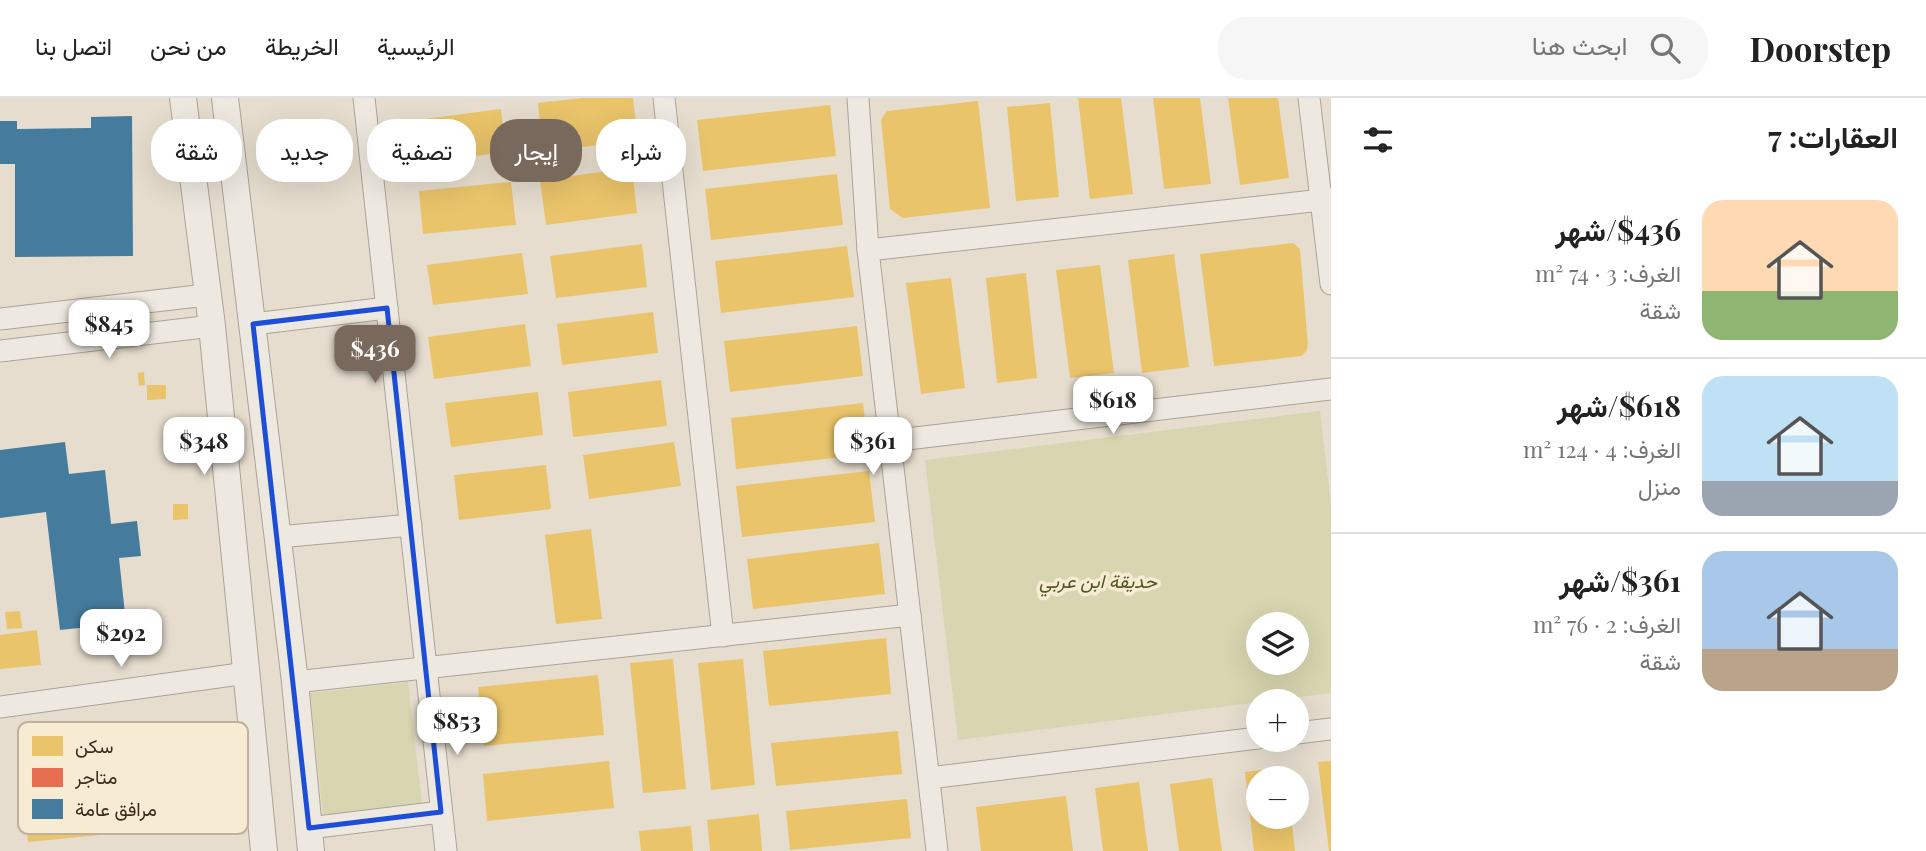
<!DOCTYPE html>
<html lang="ar">
<meta charset="utf-8">
<style>
:root{--surface:#fff;--page:#f6f6f6;--text:#222;--muted:#767676;--line:#e0e0e0;--accent:#78695c}
body{margin:0;font-family:"Playfair Display",Vazirmatn,serif;background:var(--page);color:var(--text);direction:rtl;height:100vh;display:flex;flex-direction:column;font-size:26px;white-space:nowrap}
*{box-sizing:border-box;margin:0}
p{font-size:23px;color:var(--muted)}
.icon{flex:none;width:38px;height:38px;fill:none;stroke:currentColor;stroke-width:2;stroke-linecap:round;stroke-linejoin:round}
.map{position:relative;flex:1;overflow:hidden;direction:ltr}
.drawer{display:flex;flex-direction:column;background:var(--surface);width:595px}
.drawer>*{flex:none}
.guide{position:absolute;left:21px;top:21px;width:665px;height:63px;direction:rtl;display:flex;gap:14px}
.controls{position:absolute;left:1246px;top:514px;display:grid;gap:14px}
.controls a{display:grid;place-items:center;width:63px;height:63px;border-radius:50%;background:var(--surface);box-shadow:0 7px 28px #0002;font-size:35px}
.price{position:absolute;translate:-50% -60px;padding:0 16px;border-radius:14px;background:#fff;color:#222;font-size:23px;line-height:46px;filter:drop-shadow(0 2px 4px #0008)}
.price::after{content:'';position:absolute;left:50%;top:42px;width:21px;height:16px;margin-left:-10px;background:inherit;clip-path:polygon(0 0,100% 0,50% 100%)}
.price.active{background:var(--accent);color:#fff}
ul{padding:0;list-style:none}
li{display:flex;align-items:center;gap:21px;height:175px;padding:0 28px}
li+li{border-top:2px solid var(--line)}
li span{display:grid;place-items:center;flex:none;width:196px;height:140px;border-radius:21px;color:#555}
li>.icon{margin-inline-start:auto}
span .icon{width:84px;height:84px;fill:#fffc;stroke-width:1}
li b{font-size:30px}
h2{display:flex;justify-content:space-between;align-items:center;height:84px;padding:0 28px;font-size:30px}
.tag{padding:0 24px;border-radius:28px;background:var(--surface);box-shadow:0 7px 28px #0002;font-size:24px;line-height:63px}
.tag.active{background:var(--accent);color:#fff}
header{display:flex;align-items:center;gap:42px;box-sizing:border-box;height:98px;padding:0 35px;background:var(--surface);border-bottom:2px solid var(--line)}
header strong{font-size:33px}
nav{display:flex;gap:38px;margin-inline-start:auto;font-size:24px}
.search{width:490px;height:63px;background:var(--page);display:flex;align-items:center;gap:18px;box-sizing:border-box;padding:0 24px;border-radius:28px;color:var(--muted);font-size:26px}
main{display:flex;flex:1;min-height:0}
.map>svg:first-child{display:block}
.green{fill:#d8d6b0;fill-rule:evenodd}
.homes{fill:#e9c46a}
.public{fill:#457b9d}
.lines{fill:none;stroke-linecap:round;stroke-linejoin:round}
.minor-casing{stroke:#aca297;stroke-width:23}
.tertiary-casing{stroke:#aca297;stroke-width:28}
.minor{stroke:#eee9e0;stroke-width:21}
.tertiary{stroke:#eee9e0;stroke-width:26}
.marked{fill:none;stroke:#1d4ed8;stroke-width:5;stroke-linejoin:round}
.labels{text-anchor:middle;dominant-baseline:central;stroke-width:7;stroke-linejoin:round;paint-order:stroke}
.park-label{font-size:19px;font-style:italic;fill:#505923;stroke:#f8ebd4}
.key{fill:#f8ebd4;stroke:#c0b19d;stroke-width:2}
.key-label{font-size:19px;fill:#3c2a1e}
</style>
<header>
<strong>Doorstep</strong>
<div class="search"><svg class="icon" aria-label="search" viewBox="0 0 24 24"><circle cx="10" cy="10" r="6"/><path d="M15 15l6 6"/></svg>ابحث هنا</div>
<nav><a>الرئيسية</a><a>الخريطة</a><a>من نحن</a><a>اتصل بنا</a></nav>
</header>
<main>
<section class="drawer">
<h2>العقارات: 7<svg class="icon" aria-label="filters" viewBox="0 0 24 24"><path d="M4 7h16M4 17h16"/><circle cx="9" cy="7" r="2"/><circle cx="15" cy="17" r="2"/></svg></h2>
<ul>
<li><span style="background:linear-gradient(#ffd9b3 65%,#8fb573 0)"><svg class="icon" aria-label="home" viewBox="0 0 24 24"><path d="M3 11l9-7 9 7M6 9v11h12V9"/></svg></span><div><b>$436/شهر</b><p>الغرف: 3 · 74 m²</p><p>شقة</p></div></li>
<li><span style="background:linear-gradient(#bfe0f5 75%,#9aa5b1 0)"><svg class="icon" aria-label="home" viewBox="0 0 24 24"><path d="M3 11l9-7 9 7M6 9v11h12V9"/></svg></span><div><b>$618/شهر</b><p>الغرف: 4 · 124 m²</p><p>منزل</p></div></li>
<li><span style="background:linear-gradient(#a9c7e8 70%,#b9a48a 0)"><svg class="icon" aria-label="home" viewBox="0 0 24 24"><path d="M3 11l9-7 9 7M6 9v11h12V9"/></svg></span><div><b>$361/شهر</b><p>الغرف: 2 · 76 m²</p><p>شقة</p></div></li>
</ul>
</section>
<div class="map">
<svg width="1331" height="753" viewBox="0 0 1331 753">
<rect width="100%" height="100%" fill="#e6ddce"/>
<g class="green">
<path d="M1320,313L1331,407V595L958,642L925,362ZM1258,527H1297V565H1258Z"/>
<path d="M408,584L422,706L323,717L310,595Z"/>
</g>
<g class="homes">
<path d="M582,0H633L638,43L543,53L538,5Z"/>
<path d="M1078,0H1121L1133,96L1090,101Z"/>
<path d="M1153,0H1200L1211,86L1164,91Z"/>
<path d="M1228,0H1278L1289,80L1240,87Z"/>
<path d="M978,3L990,110L903,120L890,111L881,22L887,13Z"/>
<path d="M1050,5L1059,99L1016,103L1007,9Z"/>
<path d="M830,7L836,58L703,73L697,22Z"/>
<path d="M501,11L506,54L415,66L409,23Z"/>
<path d="M632,70L637,115L546,127L540,82Z"/>
<path d="M837,76L843,127L711,142L705,91Z"/>
<path d="M511,84L516,127L423,136L419,93Z"/>
<path d="M1293,145L1300,151L1308,248L1306,253L1302,258L1214,268L1200,156Z"/>
<path d="M642,146L647,189L556,200L550,158Z"/>
<path d="M847,148L854,199L721,215L715,163Z"/>
<path d="M522,155L528,196L433,207L427,167Z"/>
<path d="M1174,156L1189,269L1142,275L1128,162Z"/>
<path d="M1100,167L1114,275L1070,280L1056,172Z"/>
<path d="M1026,175L1037,280L997,285L986,180Z"/>
<path d="M951,180L965,290L921,296L906,185Z"/>
<path d="M653,214L658,255L562,267L557,226Z"/>
<path d="M525,226L531,268L434,281L428,239Z"/>
<path d="M857,228L863,278L730,294L724,243Z"/>
<path d="M144,274L145,287L139,288L138,275Z"/>
<path d="M661,282L667,328L573,339L568,294Z"/>
<path d="M147,287H166V301L147,302Z"/>
<path d="M538,294L543,337L451,349L445,305Z"/>
<path d="M863,305L869,356L736,371L731,320Z"/>
<path d="M674,344L681,388L589,401L583,357Z"/>
<path d="M546,367L551,411L459,422L454,377Z"/>
<path d="M869,373L875,424L742,439L736,388Z"/>
<path d="M173,406H188V421L173,422Z"/>
<path d="M591,431L602,521L556,526L545,437Z"/>
<path d="M879,445L885,496L753,511L747,461Z"/>
<path d="M20,513L22,530L7,531L5,514Z"/>
<path d="M37,532L41,567L0,571V537Z"/>
<path d="M886,540L891,596L769,608L763,553Z"/>
<path d="M673,561L686,691L643,695L630,565Z"/>
<path d="M743,561L755,687L711,692L698,565Z"/>
<path d="M598,577L604,637L484,648L478,589Z"/>
<path d="M898,633L902,676L776,688L771,645Z"/>
<path d="M101,646L111,736L28,744L18,655Z"/>
<path d="M609,663L614,710L487,723L483,676Z"/>
<path d="M1331,663V753H1329L1318,664Z"/>
<path d="M1286,669L1287,681H1258V719H1291L1295,753H1254L1245,674Z"/>
<path d="M1212,680L1222,753H1179L1170,686Z"/>
<path d="M1139,684L1148,753H1103L1095,690Z"/>
<path d="M1066,698L1073,753H981L976,709Z"/>
<path d="M907,701L911,740L790,752L786,713Z"/>
<path d="M759,716L762,753H710L707,722Z"/>
<path d="M691,728L693,753H641L639,733Z"/>
</g>
<g class="public">
<path d="M132,18L133,158L15,159V66H0V23H17V31L91,30V19Z"/>
<path d="M65,344L69,376L105,372L111,426L137,423L141,458L119,460L126,525L60,532L46,414L0,420V352Z"/>
</g>
<g class="lines">
<defs>
<g id="minor">
<path d="M364,0L446,753"/>
<path d="M664,0L723,538"/>
<path d="M858,0L868,152L937,753"/>
<path d="M1309,0L1331,186"/>
<path d="M868,152L1331,101"/>
<path d="M0,221L206,197"/>
<path d="M253,226L387,210"/>
<path d="M0,253L212,228"/>
<path d="M890,343L1331,291"/>
<path d="M278,439L411,427"/>
<path d="M295,584L910,517"/>
<path d="M0,609L247,575"/>
<path d="M1297,635L1331,631"/>
<path d="M929,680L1258,640"/>
<path d="M309,730L441,714"/>
</g>
<g id="tertiary">
<path d="M183,0L212,228L264,753"/>
<path d="M225,0L295,584L311,753"/>
</g>
</defs>
<use href="#minor" class="minor-casing"/>
<use href="#tertiary" class="tertiary-casing"/>
<use href="#minor" class="minor"/>
<use href="#tertiary" class="tertiary"/>
</g>
<path class="marked" d="M387,210L441,714L309,730L253,226Z"/>
<g class="labels">
<g class="park-label">
<text x="1098" y="482">حديقة ابن عربي</text>
</g>
</g>
<rect x="18" y="624" width="230" height="112" rx="10" class="key"/>
<rect x="32" y="638" width="31" height="20" fill="#e9c46a"/>
<rect x="32" y="670" width="31" height="19" fill="#e76f51"/>
<rect x="32" y="701" width="31" height="20" fill="#457b9d"/>
<g class="key-label">
<text x="75" y="655">سكن</text>
<text x="75" y="686">متاجر</text>
<text x="75" y="718">مرافق عامة</text>
</g>
</svg>
<div class="controls">
<a><svg class="icon" aria-label="layers" viewBox="0 0 24 24"><path d="M12 4l9 5-9 5-9-5zM3 14l9 5 9-5"/></svg></a>
<a>+</a>
<a>−</a>
</div>
<b class="price" style="left:109px;top:262px">$845</b>
<b class="price active" style="left:375px;top:287px">$436</b>
<b class="price" style="left:1113px;top:338px">$618</b>
<b class="price" style="left:204px;top:379px">$348</b>
<b class="price" style="left:873px;top:379px">$361</b>
<b class="price" style="left:121px;top:571px">$292</b>
<b class="price" style="left:457px;top:659px">$853</b>
<div class="guide">
<a class="tag">شراء</a>
<a class="tag active">إيجار</a>
<a class="tag">تصفية</a>
<a class="tag">جديد</a>
<a class="tag">شقة</a>
</div>
</div>
</main>
